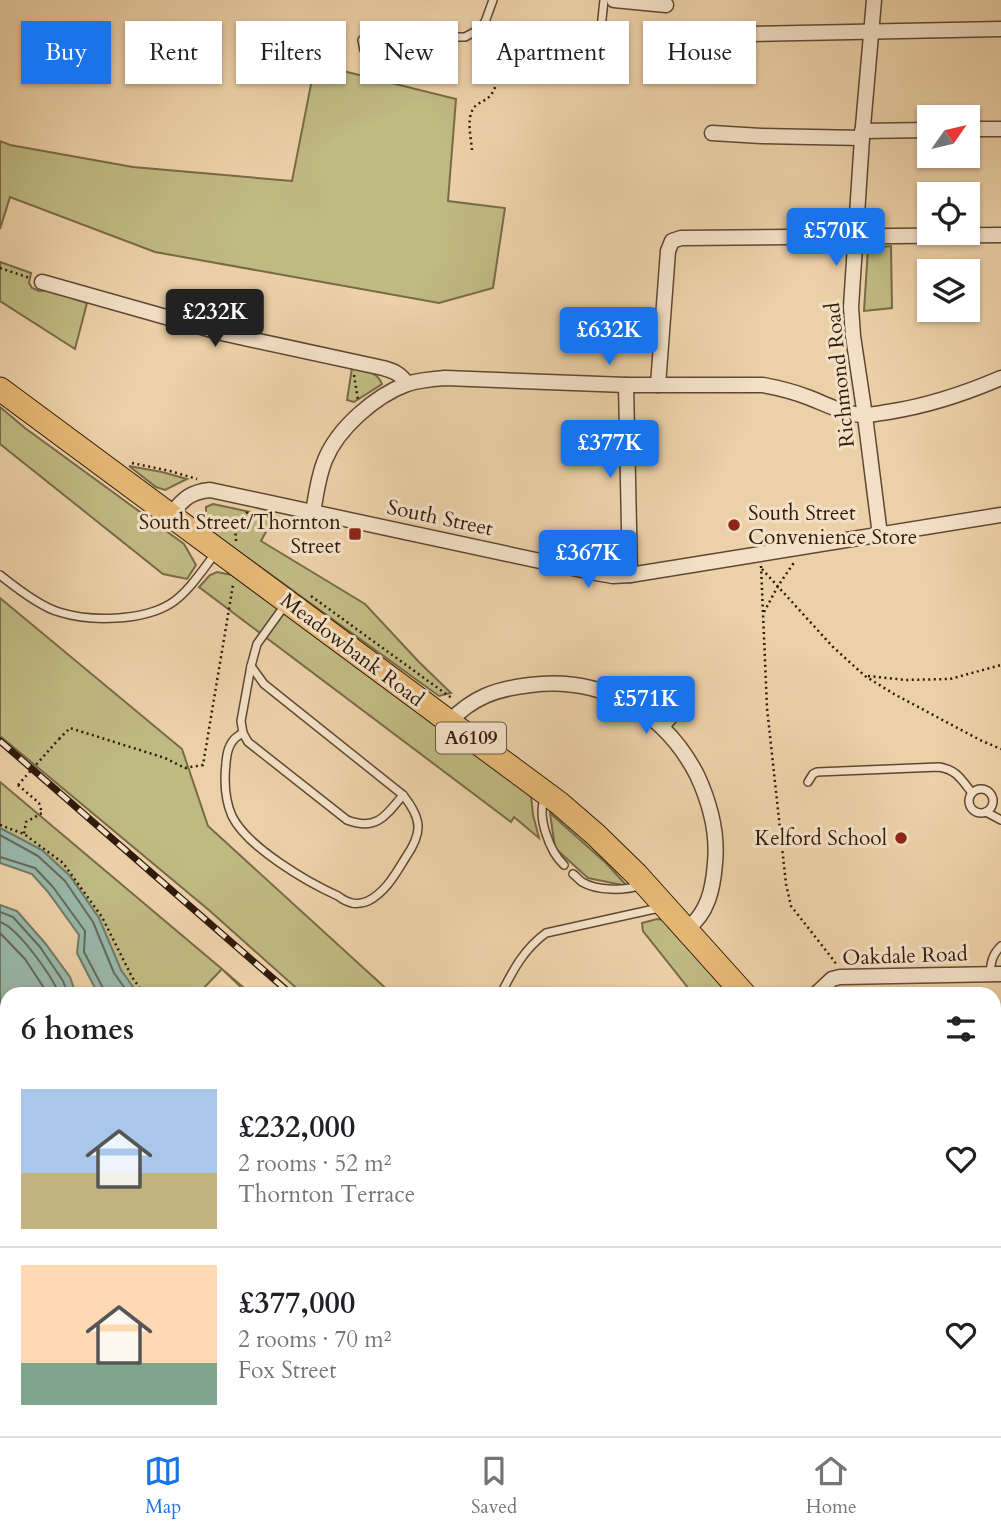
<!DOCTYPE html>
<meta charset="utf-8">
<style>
:root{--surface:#fff;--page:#f2f2f2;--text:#202124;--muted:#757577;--line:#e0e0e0;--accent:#1a73e8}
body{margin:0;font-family:Cardo,serif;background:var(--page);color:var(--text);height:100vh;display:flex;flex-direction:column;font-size:26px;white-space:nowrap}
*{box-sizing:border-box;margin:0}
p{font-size:23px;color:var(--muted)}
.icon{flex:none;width:38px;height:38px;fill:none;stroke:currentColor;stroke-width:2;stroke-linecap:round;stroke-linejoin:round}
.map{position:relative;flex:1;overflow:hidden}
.drawer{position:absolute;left:0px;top:987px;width:1001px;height:450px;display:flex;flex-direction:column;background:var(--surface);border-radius:21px 21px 0 0;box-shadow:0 2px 5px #0004}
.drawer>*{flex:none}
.banner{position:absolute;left:21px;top:21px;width:959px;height:63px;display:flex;gap:14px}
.needle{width:46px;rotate:56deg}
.fabs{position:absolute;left:917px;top:105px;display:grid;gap:14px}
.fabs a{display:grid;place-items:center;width:63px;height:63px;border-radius:0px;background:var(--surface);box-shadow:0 2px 5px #0004;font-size:35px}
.price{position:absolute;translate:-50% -60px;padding:0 16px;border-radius:7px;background:var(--accent);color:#fff;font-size:23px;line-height:46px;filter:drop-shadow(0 2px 4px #0008)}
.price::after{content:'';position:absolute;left:50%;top:42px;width:21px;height:16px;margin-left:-10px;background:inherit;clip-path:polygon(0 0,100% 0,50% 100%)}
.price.selected{background:#222;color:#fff}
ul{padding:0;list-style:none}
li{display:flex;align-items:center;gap:21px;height:175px;padding:0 21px}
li+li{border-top:2px solid var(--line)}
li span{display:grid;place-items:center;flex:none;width:196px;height:140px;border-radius:0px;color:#555}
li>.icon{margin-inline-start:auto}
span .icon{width:84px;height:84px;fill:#fffc;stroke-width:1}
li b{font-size:30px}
h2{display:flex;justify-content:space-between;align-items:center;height:84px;padding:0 21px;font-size:30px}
.pill{padding:0 24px;border-radius:0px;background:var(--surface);box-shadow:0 2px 5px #0004;font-size:24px;line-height:63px}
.pill.selected{background:var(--accent);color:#fff}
.tabs{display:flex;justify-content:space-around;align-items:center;height:98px;border-top:2px solid var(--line);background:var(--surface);font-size:19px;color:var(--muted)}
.tabs a{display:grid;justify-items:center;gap:4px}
.tabs .selected{color:var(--accent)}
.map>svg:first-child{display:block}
.green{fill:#bfb982;stroke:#786a46;stroke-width:2}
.water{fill:#99b7a8;stroke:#6f7969;stroke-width:2}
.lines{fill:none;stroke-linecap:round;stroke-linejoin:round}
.shore{stroke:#64695a;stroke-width:2}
.stream{stroke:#6f7969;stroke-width:4.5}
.service-casing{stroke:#5f4832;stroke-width:10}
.minor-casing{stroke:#5f4832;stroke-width:17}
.primary-casing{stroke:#301b0b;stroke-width:25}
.path{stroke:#301b0b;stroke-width:2.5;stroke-dasharray:2 3.5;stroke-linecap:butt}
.service{stroke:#f3e0c6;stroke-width:7}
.minor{stroke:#f3e0c6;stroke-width:14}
.primary{stroke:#e6b874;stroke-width:23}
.rail-casing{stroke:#301b0b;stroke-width:7}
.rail{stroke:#f3e0c6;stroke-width:4.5;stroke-dasharray:13;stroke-linecap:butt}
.path-bridge{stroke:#301b0b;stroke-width:2.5;stroke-dasharray:2 3.5;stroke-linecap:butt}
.poi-dot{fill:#8f2418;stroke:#f3e0c6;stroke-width:2.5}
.labels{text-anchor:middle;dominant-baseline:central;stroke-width:6;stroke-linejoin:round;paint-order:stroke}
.shield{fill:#f3e0c6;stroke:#6a5643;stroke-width:2}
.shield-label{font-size:19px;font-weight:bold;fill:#301b0b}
.street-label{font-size:21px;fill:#301b0b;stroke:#f3e0c6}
.poi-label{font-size:21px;fill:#301b0b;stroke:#f3e0c6;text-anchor:end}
</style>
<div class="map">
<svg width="1001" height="1436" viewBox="0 0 1001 1436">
<rect width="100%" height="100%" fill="#ecd0a7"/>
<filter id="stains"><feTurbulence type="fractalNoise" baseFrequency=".00286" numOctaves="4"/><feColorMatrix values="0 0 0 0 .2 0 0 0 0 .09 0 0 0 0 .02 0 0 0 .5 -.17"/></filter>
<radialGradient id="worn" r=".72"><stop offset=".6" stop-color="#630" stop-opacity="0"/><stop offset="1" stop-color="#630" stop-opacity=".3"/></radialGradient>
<g class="green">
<path d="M315,64L456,99L448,201L505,208L493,288L439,303L155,252L10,197L0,229V141L10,145L133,167L292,181Z"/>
<path d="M891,246L892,308L864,311L868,248Z"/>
<path d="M0,262L31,273L29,283L32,288L39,291L49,290L87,303L75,349L0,301Z"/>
<path d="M352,368C364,371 377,371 382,384L354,402L347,400Z"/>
<path d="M0,407L25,428L184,544L196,565L187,579L163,574L0,444Z"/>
<path d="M129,466L162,472L187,479L165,490L156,487Z"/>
<path d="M213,504L274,517L261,541L365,604L419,662L451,693L439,696L213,533L220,525L206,514V507Z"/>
<path d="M217,572L232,575L531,795L533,815L539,838L514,817L511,822L199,587L210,575Z"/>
<path d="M0,598L182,749L208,826L392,994H303L210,911L0,736Z"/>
<path d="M0,782L222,969L251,994H248L222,969L198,994H134L0,832Z"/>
<path d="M550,813L606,863L627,886L588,878L555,848Z"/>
<path d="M657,919L663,920L729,994H693L643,931L642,923Z"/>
<path d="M792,1430H892L899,1436H799Z"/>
</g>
<g class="water">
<path d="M0,828L42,850L70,876L99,918L121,970L138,994H98L77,953L79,935L48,892L32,874L0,863Z"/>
<path d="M0,905L17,911L45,943L70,977L76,994H7V1073L0,1067Z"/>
<path d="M407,1430H462L469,1436H415Z"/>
</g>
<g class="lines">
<g class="shore">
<path d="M0,835L38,856L65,881L93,922L114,973L129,994"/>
<path d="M0,857L35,868L53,887L85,931L84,952L103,988L104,994"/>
<path d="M0,912L13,917L40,947L63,981L68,994"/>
<path d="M0,922C18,928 52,976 59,994"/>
<path d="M0,933L25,959L48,994"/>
</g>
<path class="stream" d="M513,1430L520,1436"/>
<defs>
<g id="service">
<path d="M439,37C417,50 396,68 369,58L364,50L362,40L368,34L376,31L439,37H465L478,30L485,22L493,0"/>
<path d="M600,38L604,0"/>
<path d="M0,575C15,587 41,607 59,612C90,622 142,621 170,604C188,593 204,568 217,551"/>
<path d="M285,605L257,644L251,666L241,721L243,733L248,742L347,820C376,831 385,817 403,795"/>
<path d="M243,733C230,739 227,750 226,763C224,781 225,800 232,816C247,847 307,882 338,896C342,899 347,902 352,903C356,904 364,903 368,901C386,892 396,873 406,857C423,832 422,819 403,795L264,684L251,666"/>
<path d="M808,782L813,774L817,772L939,767C957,770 961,779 972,793"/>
<circle cx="981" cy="801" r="12"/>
<path d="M545,798C536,816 550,852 564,865"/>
<path d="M986,812L1001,820"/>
<path d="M573,874C576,876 579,880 582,882C597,891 625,891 641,885"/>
<path d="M990,974C991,962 992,955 1001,946"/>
<path d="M501,994C513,970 524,949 546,933L659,908"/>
<path d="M994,1353L1001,1338"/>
<path d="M994,1392L1001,1388"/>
<path d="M922,1436L932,1430"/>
</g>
<g id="minor">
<path d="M614,0L666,5"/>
<path d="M874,0L862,138L851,307L853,336L865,416L880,535"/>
<path d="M655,36L1001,29"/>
<path d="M968,129H1001"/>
<path d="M862,131L929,130"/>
<path d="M712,133L761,136L862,138"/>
<path d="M42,282L226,334L383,368C394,371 401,374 407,384"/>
<path d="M626,385L630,575"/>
<path d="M658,385L668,251L672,241L681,238L1001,235"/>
<path d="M313,513C316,495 318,477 325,460C338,428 375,396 407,384C419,380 432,379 445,378L626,385H763C779,388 795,392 810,398C823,403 836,410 850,413C863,417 875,414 888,412C927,406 964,394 1001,378"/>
<path d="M170,515C183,500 189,492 210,490L596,573L613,576L630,575L1001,515"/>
<path d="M449,722C473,697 496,689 530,685C602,676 664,711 697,775C710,803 718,833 715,863C713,889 708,913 687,929"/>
<path d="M662,726L679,707"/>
<path d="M816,994L832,979L840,977L1001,974"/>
</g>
<g id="primary">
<path d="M0,389L559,803L596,835L637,875L744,994"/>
<path d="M994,1263L1001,1268"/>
</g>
</defs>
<use href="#service" class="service-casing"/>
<use href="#minor" class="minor-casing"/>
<use href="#primary" class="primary-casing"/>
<g class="path">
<path d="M472,150C471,138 467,121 472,111C475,103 484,102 489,97C499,88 503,55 501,43C500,37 496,33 492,29"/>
<path d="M0,268L30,278"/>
<path d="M354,375L358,400"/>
<path d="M132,463L170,471L197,479"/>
<path d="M236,541L235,522L249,511"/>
<path d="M761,566L767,708L786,884L791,906L835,962V966"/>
<path d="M762,569L833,647L865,676L894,694L980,740L1001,749"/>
<path d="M311,596L453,699"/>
<path d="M764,612L778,586L795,561"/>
<path d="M868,676L906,680L950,679L1001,665"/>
<path d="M59,739L70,728L165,758L185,768L203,765L233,585"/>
<path d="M18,785L39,803L42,813L26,822L24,834"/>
<path d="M0,825L24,834L63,863L102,917L132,977L144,994"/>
<path d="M486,1430L493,1436"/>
<path d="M700,1430L707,1436"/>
</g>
<use href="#service" class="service"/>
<use href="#minor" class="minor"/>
<use href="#primary" class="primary"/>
<defs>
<g id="rail">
<path d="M0,741L291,994"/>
<path d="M770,1430L777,1436"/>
</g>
</defs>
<use href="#rail" class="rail-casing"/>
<use href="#rail" class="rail"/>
<path class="path-bridge" d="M18,785L59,739"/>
</g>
<g class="poi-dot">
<circle cx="734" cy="525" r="7"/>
<rect x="348" y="527" width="14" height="14" rx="3.5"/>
<circle cx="901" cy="838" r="7"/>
</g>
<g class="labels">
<rect class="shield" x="436" y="722.5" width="70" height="31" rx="5"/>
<g class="shield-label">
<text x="471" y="738">A6109</text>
</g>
<g class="street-label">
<text transform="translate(840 375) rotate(-96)">Richmond Road</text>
<text transform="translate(440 518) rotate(12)">South Street</text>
<text transform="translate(352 650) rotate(37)">Meadowbank Road</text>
<text transform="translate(905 956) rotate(-2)">Oakdale Road</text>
</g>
<g class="poi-label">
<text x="748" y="513" text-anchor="start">South Street<tspan x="748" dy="24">Convenience Store</tspan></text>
<text x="341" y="522">South Street/Thornton<tspan x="341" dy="24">Street</tspan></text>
<text x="887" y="838">Kelford School</text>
</g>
</g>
<rect width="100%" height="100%" filter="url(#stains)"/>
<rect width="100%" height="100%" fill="url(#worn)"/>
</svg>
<div class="fabs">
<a><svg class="needle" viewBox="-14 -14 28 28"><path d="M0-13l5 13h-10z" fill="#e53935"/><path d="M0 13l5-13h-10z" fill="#757577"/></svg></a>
<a><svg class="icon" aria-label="locate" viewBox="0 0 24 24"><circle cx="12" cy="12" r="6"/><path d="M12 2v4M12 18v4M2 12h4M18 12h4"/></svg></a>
<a><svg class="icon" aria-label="layers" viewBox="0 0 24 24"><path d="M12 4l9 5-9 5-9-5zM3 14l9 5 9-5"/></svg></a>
</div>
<b class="price" style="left:836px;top:268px">£570K</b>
<b class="price selected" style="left:215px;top:349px">£232K</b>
<b class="price" style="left:609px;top:367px">£632K</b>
<b class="price" style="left:610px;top:480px">£377K</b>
<b class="price" style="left:588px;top:590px">£367K</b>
<b class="price" style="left:646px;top:736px">£571K</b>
<div class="banner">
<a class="pill selected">Buy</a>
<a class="pill">Rent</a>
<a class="pill">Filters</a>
<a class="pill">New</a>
<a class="pill">Apartment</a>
<a class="pill">House</a>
</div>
<section class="drawer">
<h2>6 homes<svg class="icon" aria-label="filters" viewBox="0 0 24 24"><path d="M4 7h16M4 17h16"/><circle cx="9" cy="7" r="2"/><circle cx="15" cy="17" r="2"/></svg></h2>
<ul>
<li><span style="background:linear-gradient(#a9c7e8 60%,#c2b280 0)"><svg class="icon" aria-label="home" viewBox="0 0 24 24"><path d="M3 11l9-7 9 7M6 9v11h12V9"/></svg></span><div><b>£232,000</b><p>2 rooms · 52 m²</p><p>Thornton Terrace</p></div><svg class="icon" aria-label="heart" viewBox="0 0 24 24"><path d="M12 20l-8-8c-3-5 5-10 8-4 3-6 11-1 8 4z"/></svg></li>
<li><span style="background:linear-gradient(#ffd9b3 70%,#7fa58c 0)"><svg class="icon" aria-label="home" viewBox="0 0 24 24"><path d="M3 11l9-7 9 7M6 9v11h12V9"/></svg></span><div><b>£377,000</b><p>2 rooms · 70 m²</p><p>Fox Street</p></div><svg class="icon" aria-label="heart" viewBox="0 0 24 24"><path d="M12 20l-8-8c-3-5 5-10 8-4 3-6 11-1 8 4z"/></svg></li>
</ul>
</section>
</div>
<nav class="tabs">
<a class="selected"><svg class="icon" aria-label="map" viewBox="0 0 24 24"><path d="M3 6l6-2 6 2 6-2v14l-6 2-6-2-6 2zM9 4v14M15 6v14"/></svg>Map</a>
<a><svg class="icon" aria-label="saved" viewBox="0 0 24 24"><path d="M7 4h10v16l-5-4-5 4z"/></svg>Saved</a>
<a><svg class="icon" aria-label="home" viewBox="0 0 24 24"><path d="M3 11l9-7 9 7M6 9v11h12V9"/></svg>Home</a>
</nav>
